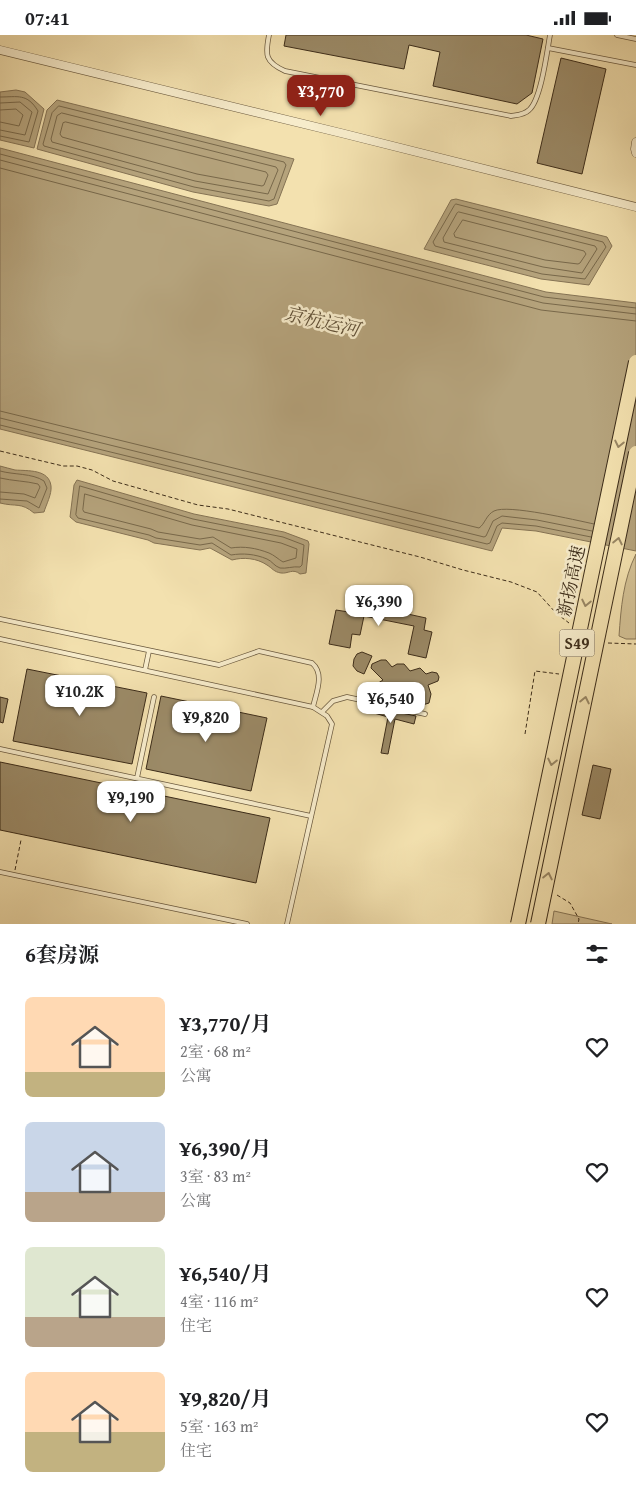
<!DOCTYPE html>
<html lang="zh">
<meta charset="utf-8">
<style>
:root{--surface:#fff;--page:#f6f6f6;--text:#202124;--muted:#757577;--accent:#8f2418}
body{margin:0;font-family:"Gentium Book Plus","Noto Serif SC",serif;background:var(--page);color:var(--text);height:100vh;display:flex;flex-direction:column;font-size:19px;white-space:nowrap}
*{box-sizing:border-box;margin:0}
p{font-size:16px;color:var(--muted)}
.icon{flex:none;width:28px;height:28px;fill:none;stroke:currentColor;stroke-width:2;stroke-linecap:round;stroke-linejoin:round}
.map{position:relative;height:889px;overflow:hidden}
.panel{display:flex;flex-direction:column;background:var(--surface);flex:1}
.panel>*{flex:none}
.price{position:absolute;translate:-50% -42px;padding:0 11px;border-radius:10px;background:#fff;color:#222;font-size:16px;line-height:32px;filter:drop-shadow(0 1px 2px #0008)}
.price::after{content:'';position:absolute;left:50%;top:30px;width:15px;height:11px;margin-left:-8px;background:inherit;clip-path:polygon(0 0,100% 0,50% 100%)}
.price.current{background:var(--accent);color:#fff}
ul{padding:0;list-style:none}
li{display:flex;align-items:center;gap:15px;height:125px;padding:0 25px}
li span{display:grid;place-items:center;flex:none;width:140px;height:100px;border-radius:8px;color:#555}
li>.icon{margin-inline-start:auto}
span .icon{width:60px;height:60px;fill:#fffc;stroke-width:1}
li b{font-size:21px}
h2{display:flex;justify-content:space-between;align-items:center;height:60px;padding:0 25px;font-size:21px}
.status{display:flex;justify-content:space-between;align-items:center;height:35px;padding:0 25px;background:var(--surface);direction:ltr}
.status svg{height:14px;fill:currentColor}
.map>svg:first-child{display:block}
.green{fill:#d4c296;stroke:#887758}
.water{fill:#b5a37c;stroke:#857354}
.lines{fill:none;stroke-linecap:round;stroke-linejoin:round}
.shore{stroke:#78684a;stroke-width:1}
.building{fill:#9b8a67;stroke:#3c2c19}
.service-casing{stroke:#6a593e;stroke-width:5.5}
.minor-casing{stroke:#6a593e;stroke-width:9}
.path{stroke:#3c2c19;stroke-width:1;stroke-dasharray:4 2.5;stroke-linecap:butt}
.service{stroke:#f7eccb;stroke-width:4}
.minor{stroke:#f7eccb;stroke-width:8}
.motorway-bridge-casing{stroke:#3c2c19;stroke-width:16;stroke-linecap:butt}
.motorway-bridge{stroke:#f3e1af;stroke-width:14}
.oneway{stroke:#988664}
.labels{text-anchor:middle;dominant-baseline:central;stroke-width:5;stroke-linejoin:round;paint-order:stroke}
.shield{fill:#f7eccb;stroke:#74664e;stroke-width:1}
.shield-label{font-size:16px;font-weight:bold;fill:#3c2c19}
.street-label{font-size:18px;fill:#3c2c19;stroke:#f7eccb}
.water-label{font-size:19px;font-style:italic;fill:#605037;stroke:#f7eccb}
</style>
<div class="status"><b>07:41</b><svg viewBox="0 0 49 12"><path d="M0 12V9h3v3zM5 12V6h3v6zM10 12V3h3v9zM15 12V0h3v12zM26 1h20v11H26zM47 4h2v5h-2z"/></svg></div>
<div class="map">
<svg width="636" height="889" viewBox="0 0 636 889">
<rect width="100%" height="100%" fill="#f3e1af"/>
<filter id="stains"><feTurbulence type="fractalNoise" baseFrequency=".004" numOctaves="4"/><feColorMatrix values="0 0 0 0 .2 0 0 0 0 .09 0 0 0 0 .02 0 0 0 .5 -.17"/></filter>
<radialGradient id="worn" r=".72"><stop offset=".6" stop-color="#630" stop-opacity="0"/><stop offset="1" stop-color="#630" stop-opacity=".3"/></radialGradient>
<g class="green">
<path d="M636,519V604H626L619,601C621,573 623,545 636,519Z"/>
<path d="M554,876L612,889H552Z"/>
</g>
<g class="water">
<path d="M16,55L25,57L44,74L34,113L0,105V57Z"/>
<path d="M57,65L294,124L277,169L269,171L193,157L37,114L47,75Z"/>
<path d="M0,113L546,257L636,268V516L536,496L502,493L492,516L0,394Z"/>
<path d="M456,164L607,202L612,211L589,250L541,244L424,214L451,165Z"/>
<path d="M0,431C5,432 10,434 15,435C28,436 49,434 51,451C52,459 46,470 44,477L34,478C21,467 16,472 0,468Z"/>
<path d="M77,445L194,479L284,497L308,506L309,509L306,538L300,539C293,533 288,539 281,538C274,537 272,533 267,530C257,523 243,522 232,525L210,513L200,515L154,508L148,505L76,487L70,482L74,450Z"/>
</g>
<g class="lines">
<g class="shore">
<path d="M0,62C18,62 27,58 38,76L29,107L0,101"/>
<path d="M0,68L20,67L32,77L25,100L0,95"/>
<path d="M59,71L284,127L286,130L274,164L269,166L194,152L44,111L43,109L52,78Z"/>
<path d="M0,75L16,74L23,80L19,91L0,87"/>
<path d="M62,78L276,132L278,135L268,159L195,146L52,107L51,104L57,81Z"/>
<path d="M66,87L266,137L268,140L264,150L262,151L197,139L62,102L60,99L63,88Z"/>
<path d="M0,119L544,262L636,273"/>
<path d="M0,125L543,268L636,279"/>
<path d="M0,133L541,275L636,286"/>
<path d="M456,169L603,207L606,212L585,244L542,239L435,211L433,207L454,171Z"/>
<path d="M459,177L595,211L597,214L582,238L543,232L444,207L443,203L457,178Z"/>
<path d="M463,185L584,216L586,219L580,228L578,229L545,225L455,202L454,199Z"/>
<path d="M0,376L479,493C485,489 486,480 494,476C508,469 575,485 594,489"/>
<path d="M0,383L484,502L486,501L493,486L502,481L537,485L592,496"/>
<path d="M0,390L487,509L490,508L497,491L502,488L536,491L591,502"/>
<path d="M0,436C14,440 32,438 44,446L47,453L39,473L27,466L0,464"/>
<path d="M0,443C13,446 26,446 38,449L40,452L35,463L24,459L0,457"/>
<path d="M80,451L193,484L283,502L304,510L302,530L300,532C293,531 286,534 280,533C274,531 272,526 267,524C255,519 243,518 231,520L212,508L200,510L156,503L149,500L78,483L76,480Z"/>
<path d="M85,459L192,490L281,508L297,514L296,523L283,527C278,524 274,520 269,518C256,513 244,511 231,513L213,502L200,504L158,497L151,494L84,477L83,475Z"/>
</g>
</g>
<g class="building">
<path d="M286,0H526L543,4L532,58L517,69L433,51L440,17L409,10L404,34L284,11Z"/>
<path d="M561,23L606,34L582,139L537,128Z"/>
<path d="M357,568L426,583L424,595L432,597L426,623L408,619L414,591L364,581L360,600L352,599L350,613L329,609L336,575L355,578Z"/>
<path d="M362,617L372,621L364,639L357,636L353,631L354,624L357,619Z"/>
<path d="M381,625H386L392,632L397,629H404L410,636L420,633L426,639L432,637L437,638L439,642L438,646L428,650L431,659L429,668L419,671L415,668L405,653L402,670L372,664L371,658L372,652L383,645L371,633L372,629Z"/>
<path d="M27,634L147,658L132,729L13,706Z"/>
<path d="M161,661L267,683L251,756L146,734Z"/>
<path d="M0,662L8,664L3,688L0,687Z"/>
<path d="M368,671L416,681L414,689L395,684L388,719L381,718L388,682L367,676Z"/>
<path d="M0,727L270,783L256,848L0,795Z"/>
<path d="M593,730L611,734L600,784L582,780Z"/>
</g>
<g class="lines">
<defs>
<g id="service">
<path d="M269,0C265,20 265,27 285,36L511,81C517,80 524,80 529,75C541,65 547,17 550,0"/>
<path d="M617,0L636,4"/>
<path d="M548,13L636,30"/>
<path d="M0,584L219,630L259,616L312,628C325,639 316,658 313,672"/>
<path d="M0,604L313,672L327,681L332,689L287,889"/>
<path d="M145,635L149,616"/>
<path d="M322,677L333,666L347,662L425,679"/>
<path d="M0,714L311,781"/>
<path d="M137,743L154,662"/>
<path d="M0,837L247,889"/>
</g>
<g id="minor">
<path d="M0,15L341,98L636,172"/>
<path d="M636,107L635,114L636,118"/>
</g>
</defs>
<use href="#service" class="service-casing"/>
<use href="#minor" class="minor-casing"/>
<g class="path">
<path d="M0,416L63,431H77L92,435L113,446L198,470L228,474L420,522L463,535L511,547L537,557L556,578L569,588"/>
<path d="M608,608L636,609"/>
<path d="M525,699L535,636L559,639"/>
<path d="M15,835L21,805"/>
<path d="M557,860L570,868L579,884L578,889"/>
</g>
<use href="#service" class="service"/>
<use href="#minor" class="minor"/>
<defs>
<g id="motorway-bridge">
<path d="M518,889L636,327"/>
<path d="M538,889L636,418"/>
</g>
</defs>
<use href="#motorway-bridge" class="motorway-bridge-casing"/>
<use href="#motorway-bridge" class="motorway-bridge"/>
</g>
<defs><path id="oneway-chevron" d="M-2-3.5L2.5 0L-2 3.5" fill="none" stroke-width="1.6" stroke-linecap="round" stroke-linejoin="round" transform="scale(1.25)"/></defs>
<g class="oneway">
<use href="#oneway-chevron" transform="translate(619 409) rotate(102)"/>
<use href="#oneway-chevron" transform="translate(618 506) rotate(-78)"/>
<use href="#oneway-chevron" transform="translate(586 568) rotate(102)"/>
<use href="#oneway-chevron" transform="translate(585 665) rotate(-78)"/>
<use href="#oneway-chevron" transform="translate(552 727) rotate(102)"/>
<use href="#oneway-chevron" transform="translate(548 841) rotate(-78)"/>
</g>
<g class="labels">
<rect class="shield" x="559.5" y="594.5" width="35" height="27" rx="4"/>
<g class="shield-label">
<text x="577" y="608">S49</text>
</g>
<g class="street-label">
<text transform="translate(571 546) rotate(-78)">新扬高速</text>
</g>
<g class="water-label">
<text transform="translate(322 286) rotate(13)">京杭运河</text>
</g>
</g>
<rect width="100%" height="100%" filter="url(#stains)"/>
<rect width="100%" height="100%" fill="url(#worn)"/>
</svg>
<b class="price current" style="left:321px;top:82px">¥3,770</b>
<b class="price" style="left:379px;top:592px">¥6,390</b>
<b class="price" style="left:80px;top:682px">¥10.2K</b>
<b class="price" style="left:391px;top:689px">¥6,540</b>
<b class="price" style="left:206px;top:708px">¥9,820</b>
<b class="price" style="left:131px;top:788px">¥9,190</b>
</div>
<section class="panel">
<h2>6套房源<svg class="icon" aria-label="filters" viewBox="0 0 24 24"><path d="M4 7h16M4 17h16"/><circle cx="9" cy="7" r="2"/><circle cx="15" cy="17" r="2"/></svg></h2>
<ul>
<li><span style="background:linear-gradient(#ffd9b3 75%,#c2b280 0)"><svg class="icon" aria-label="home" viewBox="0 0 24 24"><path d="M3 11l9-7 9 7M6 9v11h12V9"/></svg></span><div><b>¥3,770/月</b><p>2室 · 68 m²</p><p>公寓</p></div><svg class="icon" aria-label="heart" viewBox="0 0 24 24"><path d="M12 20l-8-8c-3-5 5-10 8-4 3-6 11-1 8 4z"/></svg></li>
<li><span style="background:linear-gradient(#c9d6e8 70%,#b9a48a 0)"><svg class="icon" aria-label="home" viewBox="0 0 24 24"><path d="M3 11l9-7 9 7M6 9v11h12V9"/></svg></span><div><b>¥6,390/月</b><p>3室 · 83 m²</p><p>公寓</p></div><svg class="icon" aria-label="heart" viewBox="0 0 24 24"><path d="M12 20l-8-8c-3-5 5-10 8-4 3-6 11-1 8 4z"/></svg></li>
<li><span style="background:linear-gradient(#dfe7d0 70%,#b9a48a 0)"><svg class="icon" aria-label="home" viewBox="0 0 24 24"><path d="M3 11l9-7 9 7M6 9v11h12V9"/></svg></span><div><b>¥6,540/月</b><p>4室 · 116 m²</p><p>住宅</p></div><svg class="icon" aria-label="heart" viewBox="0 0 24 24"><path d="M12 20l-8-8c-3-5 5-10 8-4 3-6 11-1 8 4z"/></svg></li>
<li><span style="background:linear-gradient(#ffd9b3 60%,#c2b280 0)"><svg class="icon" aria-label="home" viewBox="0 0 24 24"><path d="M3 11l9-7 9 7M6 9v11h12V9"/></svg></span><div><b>¥9,820/月</b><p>5室 · 163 m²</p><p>住宅</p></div><svg class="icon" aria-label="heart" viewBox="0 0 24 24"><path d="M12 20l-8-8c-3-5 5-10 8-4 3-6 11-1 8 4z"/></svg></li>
</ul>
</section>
